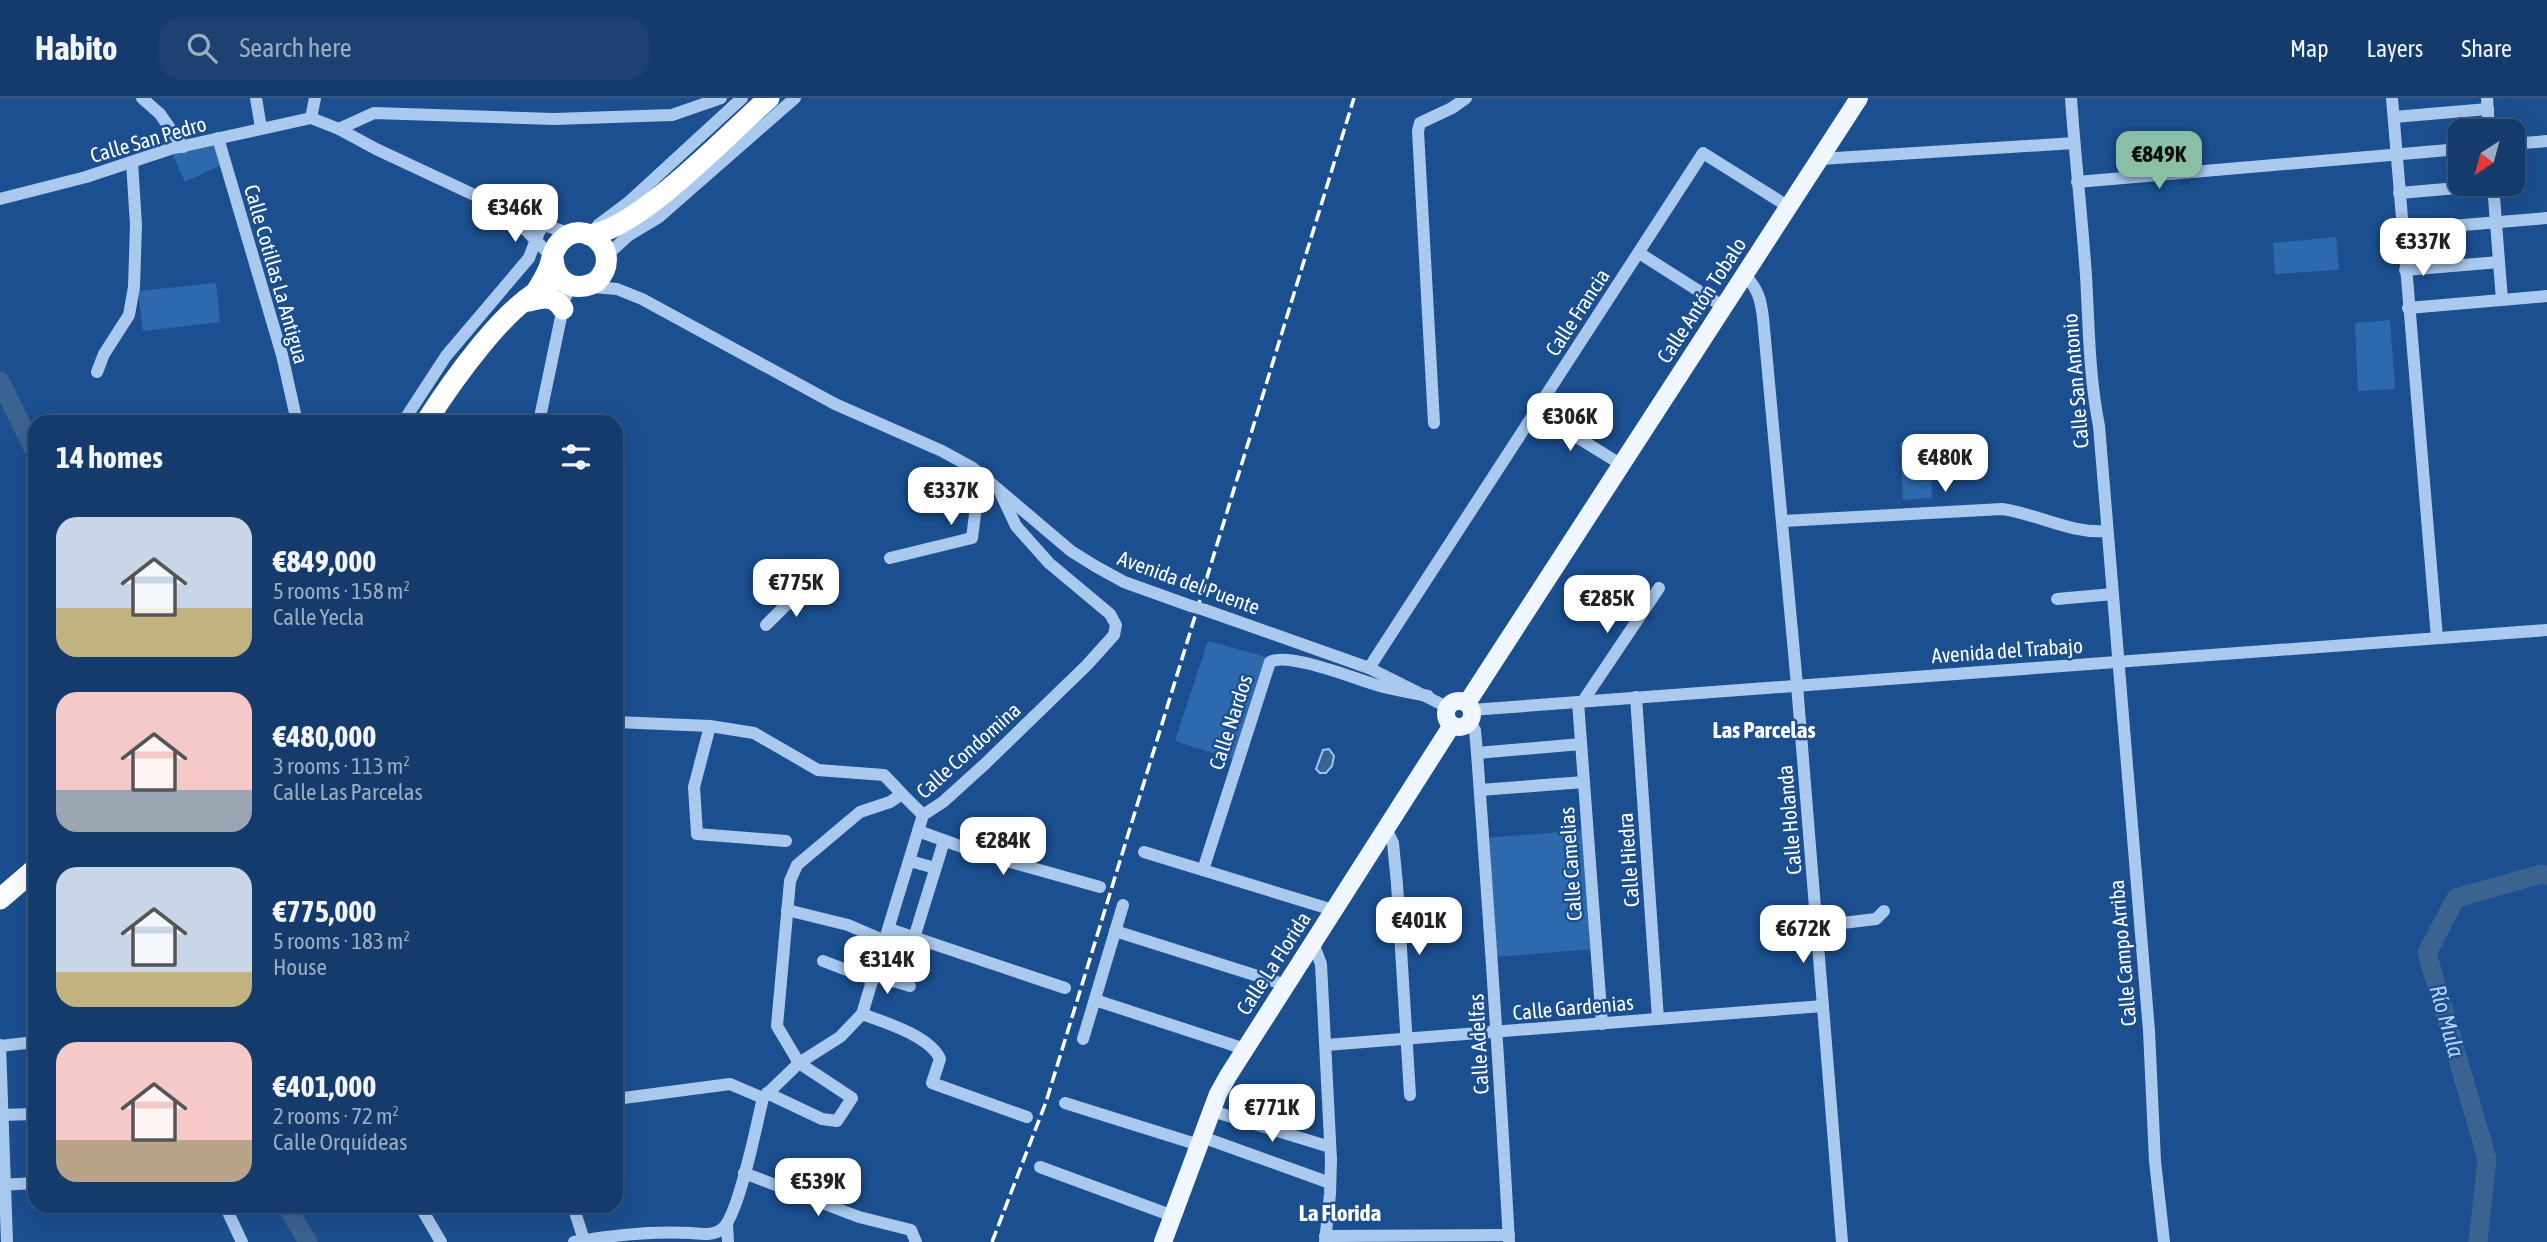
<!DOCTYPE html>
<meta charset="utf-8">
<style>
:root{--surface:#143b6b;--page:#1d4271;--text:#f1f3f6;--muted:#9dadc1;--line:#33557e;--accent:#8abfa5}
body{margin:0;font-family:"Asap Condensed",sans-serif;background:var(--page);color:var(--text);height:100vh;display:flex;flex-direction:column;font-size:26px;white-space:nowrap}
*{box-sizing:border-box;margin:0}
p{font-size:23px;color:var(--muted)}
.icon{flex:none;width:38px;height:38px;fill:none;stroke:currentColor;stroke-width:2;stroke-linecap:round;stroke-linejoin:round}
.map{position:relative;flex:1;overflow:hidden}
.side{position:absolute;left:28px;top:317px;width:595px;height:798px;display:flex;flex-direction:column;background:var(--surface);border-radius:21px;box-shadow:0 7px 28px #0002,0 0 0 2px var(--line)}
.side>*{flex:none}
.needle{width:46px;rotate:216deg}
.controls{position:absolute;left:2448px;top:21px;display:grid;gap:14px}
.controls a{display:grid;place-items:center;width:77px;height:77px;border-radius:14px;background:var(--surface);box-shadow:0 7px 28px #0002,0 0 0 2px var(--line);font-size:35px}
.price{position:absolute;translate:-50% -60px;padding:0 16px;border-radius:14px;background:#fff;color:#222;font-size:23px;line-height:46px;filter:drop-shadow(0 2px 4px #0008)}
.price::after{content:'';position:absolute;left:50%;top:42px;width:21px;height:16px;margin-left:-10px;background:inherit;clip-path:polygon(0 0,100% 0,50% 100%)}
.price.active{background:var(--accent);color:#111}
ul{padding:0;list-style:none}
li{display:flex;align-items:center;gap:21px;height:175px;padding:0 28px}
li span{display:grid;place-items:center;flex:none;width:196px;height:140px;border-radius:21px;color:#555}
li>.icon{margin-inline-start:auto}
span .icon{width:84px;height:84px;fill:#fffc;stroke-width:1}
li b{font-size:30px}
h2{display:flex;justify-content:space-between;align-items:center;height:84px;padding:0 28px;font-size:30px}
header{display:flex;align-items:center;gap:42px;box-sizing:border-box;height:98px;padding:0 35px;background:var(--surface);border-bottom:2px solid var(--line)}
header strong{font-size:33px}
nav{display:flex;gap:38px;margin-inline-start:auto;font-size:24px}
.search{width:490px;height:63px;background:var(--page);display:flex;align-items:center;gap:18px;box-sizing:border-box;padding:0 24px;border-radius:21px;color:var(--muted);font-size:26px}
.map>svg:first-child{display:block}
.green{fill:#2e69ad}
.water{fill:#3c6290;stroke:#9cc4f0;stroke-width:2}
.lines{fill:none;stroke-linecap:round;stroke-linejoin:round}
.river{stroke:#3c6290;stroke-width:19}
.minor{stroke:#a9c9ee;stroke-width:12}
.major{stroke:#f0f6ff;stroke-width:18}
.highway{stroke:#fff;stroke-width:21}
.rail{stroke:#fff;stroke-width:3.5;stroke-dasharray:12 5;stroke-linecap:butt}
.minor-bridge{stroke:#a9c9ee;stroke-width:12}
.labels{text-anchor:middle;dominant-baseline:central;stroke-width:5;stroke-linejoin:round;paint-order:stroke}
.street-label{font-size:21px;fill:#fff;stroke:#1b4f8f}
.neighbourhood-label{font-size:23px;font-weight:bold;fill:#fff;stroke:#1b4f8f}
.water-label{font-size:23px;font-style:italic;fill:#b5d3f5;stroke:#1b4f8f}
</style>
<header>
<strong>Habito</strong>
<div class="search"><svg class="icon" aria-label="search" viewBox="0 0 24 24"><circle cx="10" cy="10" r="6"/><path d="M15 15l6 6"/></svg>Search here</div>
<nav><a>Map</a><a>Layers</a><a>Share</a></nav>
</header>
<div class="map">
<svg width="2547" height="1144" viewBox="0 0 2547 1144">
<rect width="100%" height="100%" fill="#1b4f8f"/>
<g class="green">
<path d="M218,40L225,65L185,84L170,51Z"/>
<path d="M2336,139L2339,172L2275,176L2273,145Z"/>
<path d="M216,185L220,224L143,233L138,193Z"/>
<path d="M2390,222L2395,291L2358,293L2355,225Z"/>
<path d="M1929,342L1932,400L1903,402L1900,344Z"/>
<path d="M1208,543L1274,561L1238,663L1175,643Z"/>
<path d="M1587,732L1596,851L1493,859L1484,740Z"/>
</g>
<path class="water" d="M1329,651L1334,658L1332,668L1326,675H1320L1316,671L1323,652Z"/>
<g class="lines">
<g class="river">
<path d="M0,283L35,354"/>
<path d="M286,1108L308,1144"/>
<path d="M2478,1144L2487,1061L2427,855L2456,800L2542,776L2547,777"/>
</g>
<g class="minor">
<path d="M142,0L160,16L183,49"/>
<path d="M256,0L261,30"/>
<path d="M2071,0C2075,59 2082,119 2086,178C2089,229 2089,278 2099,328L2149,933L2155,1063L2164,1144"/>
<path d="M2392,0L2437,540"/>
<path d="M2487,0L2489,33"/>
<path d="M2394,19L2488,11"/>
<path d="M311,20L315,0"/>
<path d="M339,31L374,15L554,21L672,17L721,0"/>
<path d="M218,40L282,257L297,324"/>
<path d="M2513,46L2547,43"/>
<path d="M1820,61L2074,45"/>
<path d="M2077,84L2460,51"/>
<path d="M2493,86L2502,202"/>
<path d="M2399,95L2493,87"/>
<path d="M0,101L86,79L170,51L311,20L339,31L376,51L528,122L572,136"/>
<path d="M512,118L553,160"/>
<path d="M598,127L630,103L742,0"/>
<path d="M2402,132L2547,120"/>
<path d="M1639,155L1724,209"/>
<path d="M606,158L629,137L659,119L795,0"/>
<path d="M2405,172L2499,164"/>
<path d="M1745,177C1758,191 1761,202 1763,220L1797,587L1842,1144"/>
<path d="M592,189L617,191L642,201L835,306L942,353L973,370L1071,453L1095,468L1124,484L1191,508"/>
<path d="M2408,210L2547,198"/>
<path d="M97,274L104,256L129,217L134,189L136,127L132,64"/>
<path d="M1536,314L1622,367"/>
<path d="M403,324L446,258L529,160L539,134L544,127"/>
<path d="M539,324L565,200L571,188"/>
<path d="M1434,325L1418,33L1420,25L1452,10L1466,0"/>
<path d="M1783,423L2002,411C2038,416 2071,436 2107,433"/>
<path d="M890,460L972,440L977,401L991,386"/>
<path d="M2057,501L2113,496"/>
<path d="M1205,512L1369,570L1447,609"/>
<path d="M766,527L801,492"/>
<path d="M1369,570L1703,55L1789,109"/>
<path d="M1636,599L1658,921"/>
<path d="M1583,603L1659,490"/>
<path d="M1578,604L1602,926"/>
<path d="M1471,612L2547,532"/>
<path d="M1469,623L1475,632L1477,655C1489,818 1500,981 1509,1144"/>
<path d="M616,624L710,628L754,635L818,672L884,677L902,696L890,704L860,714L797,767L790,783L777,928L799,965L852,1000L837,1023L822,1021L767,995"/>
<path d="M710,628L694,689L697,736L786,743"/>
<path d="M1477,655L1581,646"/>
<path d="M1480,692L1584,684"/>
<path d="M902,696L923,717"/>
<path d="M1386,731L1393,745L1397,786L1410,997"/>
<path d="M918,733L979,755L1100,789"/>
<path d="M1144,754L1333,812"/>
<path d="M910,763L935,770"/>
<path d="M1203,772L1270,564C1287,553 1358,582 1380,588C1395,592 1412,595 1428,598"/>
<path d="M787,812L848,827L885,843"/>
<path d="M1817,828L1876,821L1884,813"/>
<path d="M889,831L1065,890"/>
<path d="M1115,833L1286,887"/>
<path d="M914,840L944,743"/>
<path d="M1313,845L1321,866L1331,1062L1330,1096L1325,1144"/>
<path d="M823,863L873,882"/>
<path d="M874,877L910,888"/>
<path d="M1095,902L1245,951"/>
<path d="M862,916C884,924 930,938 940,961L932,985L1027,1019"/>
<path d="M1083,941L1123,807"/>
<path d="M0,947L7,1144"/>
<path d="M1326,947L1823,908"/>
<path d="M0,948L35,944"/>
<path d="M764,999L799,965L840,939L862,916L923,717L943,704L986,665L1087,567L1114,537L1116,527L1110,516L1049,465L1016,428L1001,396"/>
<path d="M616,1001L730,986L763,1000"/>
<path d="M1065,1005L1199,1047"/>
<path d="M1212,1013L1330,1049"/>
<path d="M0,1017L35,1016"/>
<path d="M1202,1039L1330,1085"/>
<path d="M1040,1069L1173,1118"/>
<path d="M744,1075L859,1119L911,1132L916,1144"/>
<path d="M0,1087L35,1085"/>
<path d="M225,1108L242,1144"/>
<path d="M420,1108L441,1144"/>
<path d="M573,1108L584,1142"/>
<path d="M727,1125L728,1144"/>
<path d="M1325,1138L1509,1137"/>
<path d="M574,1144C612,1137 651,1133 691,1135C701,1136 713,1138 722,1131C739,1118 757,1024 763,1000"/>
</g>
<g class="major">
<circle cx="1459" cy="616" r="13"/>
<path d="M1467,605L1859,0"/>
<path d="M1163,1144L1218,996L1228,978L1452,627"/>
</g>
<g class="highway">
<path d="M589,137C639,131 729,35 769,0"/>
<path d="M536,194C541,186 546,178 549,170C552,161 553,151 560,144C584,117 625,154 597,183C576,196 554,185 553,160"/>
<path d="M529,203C545,199 554,197 563,211"/>
<path d="M426,324C449,288 508,202 548,189"/>
<path d="M0,801L35,771"/>
</g>
<path class="rail" d="M992,1144L1046,1004L1354,0"/>
<path class="minor-bridge" d="M1191,508L1205,512"/>
</g>
<g class="labels">
<g class="street-label">
<text transform="translate(148 41) rotate(-16)">Calle San Pedro</text>
<text transform="translate(277 176) rotate(74)">Calle Cotillas La Antigua</text>
<text transform="translate(1701 202) rotate(-57)">Calle Antón Tobalo</text>
<text transform="translate(1577 214) rotate(-57)">Calle Francia</text>
<text transform="translate(2075 283) rotate(-95)">Calle San Antonio</text>
<text transform="translate(1189 484) rotate(20)">Avenida del Puente</text>
<text transform="translate(2007 552) rotate(-4)">Avenida del Trabajo</text>
<text transform="translate(1230 624) rotate(-72)">Calle Nardos</text>
<text transform="translate(968 652) rotate(-42)">Calle Condomina</text>
<text transform="translate(1789 722) rotate(-95)">Calle Holanda</text>
<text transform="translate(1628 762) rotate(-94)">Calle Hiedra</text>
<text transform="translate(1570 766) rotate(-94)">Calle Camelias</text>
<text transform="translate(2122 855) rotate(-95)">Calle Campo Arriba</text>
<text transform="translate(1273 865) rotate(-57)">Calle La Florida</text>
<text transform="translate(1573 909) rotate(-5)">Calle Gardenias</text>
<text transform="translate(1478 946) rotate(-93)">Calle Adelfas</text>
</g>
<g class="neighbourhood-label">
<text x="1764" y="632">Las Parcelas</text>
<text x="1340" y="1115">La Florida</text>
</g>
<g class="water-label">
<text transform="translate(2447 923) rotate(74)">Río Mula</text>
</g>
</g>
</svg>
<div class="controls">
<a><svg class="needle" viewBox="-14 -14 28 28"><path d="M0-13l5 13h-10z" fill="#e53935"/><path d="M0 13l5-13h-10z" fill="#9dadc1"/></svg></a>
</div>
<b class="price active" style="left:2159px;top:93px">€849K</b>
<b class="price" style="left:515px;top:146px">€346K</b>
<b class="price" style="left:2423px;top:180px">€337K</b>
<b class="price" style="left:1570px;top:355px">€306K</b>
<b class="price" style="left:1945px;top:396px">€480K</b>
<b class="price" style="left:951px;top:429px">€337K</b>
<b class="price" style="left:796px;top:521px">€775K</b>
<b class="price" style="left:1607px;top:537px">€285K</b>
<b class="price" style="left:1003px;top:779px">€284K</b>
<b class="price" style="left:1419px;top:859px">€401K</b>
<b class="price" style="left:1803px;top:867px">€672K</b>
<b class="price" style="left:887px;top:898px">€314K</b>
<b class="price" style="left:1272px;top:1046px">€771K</b>
<b class="price" style="left:818px;top:1120px">€539K</b>
<section class="side">
<h2>14 homes<svg class="icon" aria-label="filters" viewBox="0 0 24 24"><path d="M4 7h16M4 17h16"/><circle cx="9" cy="7" r="2"/><circle cx="15" cy="17" r="2"/></svg></h2>
<ul>
<li><span style="background:linear-gradient(#c9d6e8 65%,#c2b280 0)"><svg class="icon" aria-label="home" viewBox="0 0 24 24"><path d="M3 11l9-7 9 7M6 9v11h12V9"/></svg></span><div><b>€849,000</b><p>5 rooms · 158 m²</p><p>Calle Yecla</p></div></li>
<li><span style="background:linear-gradient(#f6c9c9 70%,#9aa5b1 0)"><svg class="icon" aria-label="home" viewBox="0 0 24 24"><path d="M3 11l9-7 9 7M6 9v11h12V9"/></svg></span><div><b>€480,000</b><p>3 rooms · 113 m²</p><p>Calle Las Parcelas</p></div></li>
<li><span style="background:linear-gradient(#c9d6e8 75%,#c2b280 0)"><svg class="icon" aria-label="home" viewBox="0 0 24 24"><path d="M3 11l9-7 9 7M6 9v11h12V9"/></svg></span><div><b>€775,000</b><p>5 rooms · 183 m²</p><p>House</p></div></li>
<li><span style="background:linear-gradient(#f6c9c9 70%,#b9a48a 0)"><svg class="icon" aria-label="home" viewBox="0 0 24 24"><path d="M3 11l9-7 9 7M6 9v11h12V9"/></svg></span><div><b>€401,000</b><p>2 rooms · 72 m²</p><p>Calle Orquídeas</p></div></li>
</ul>
</section>
</div>
